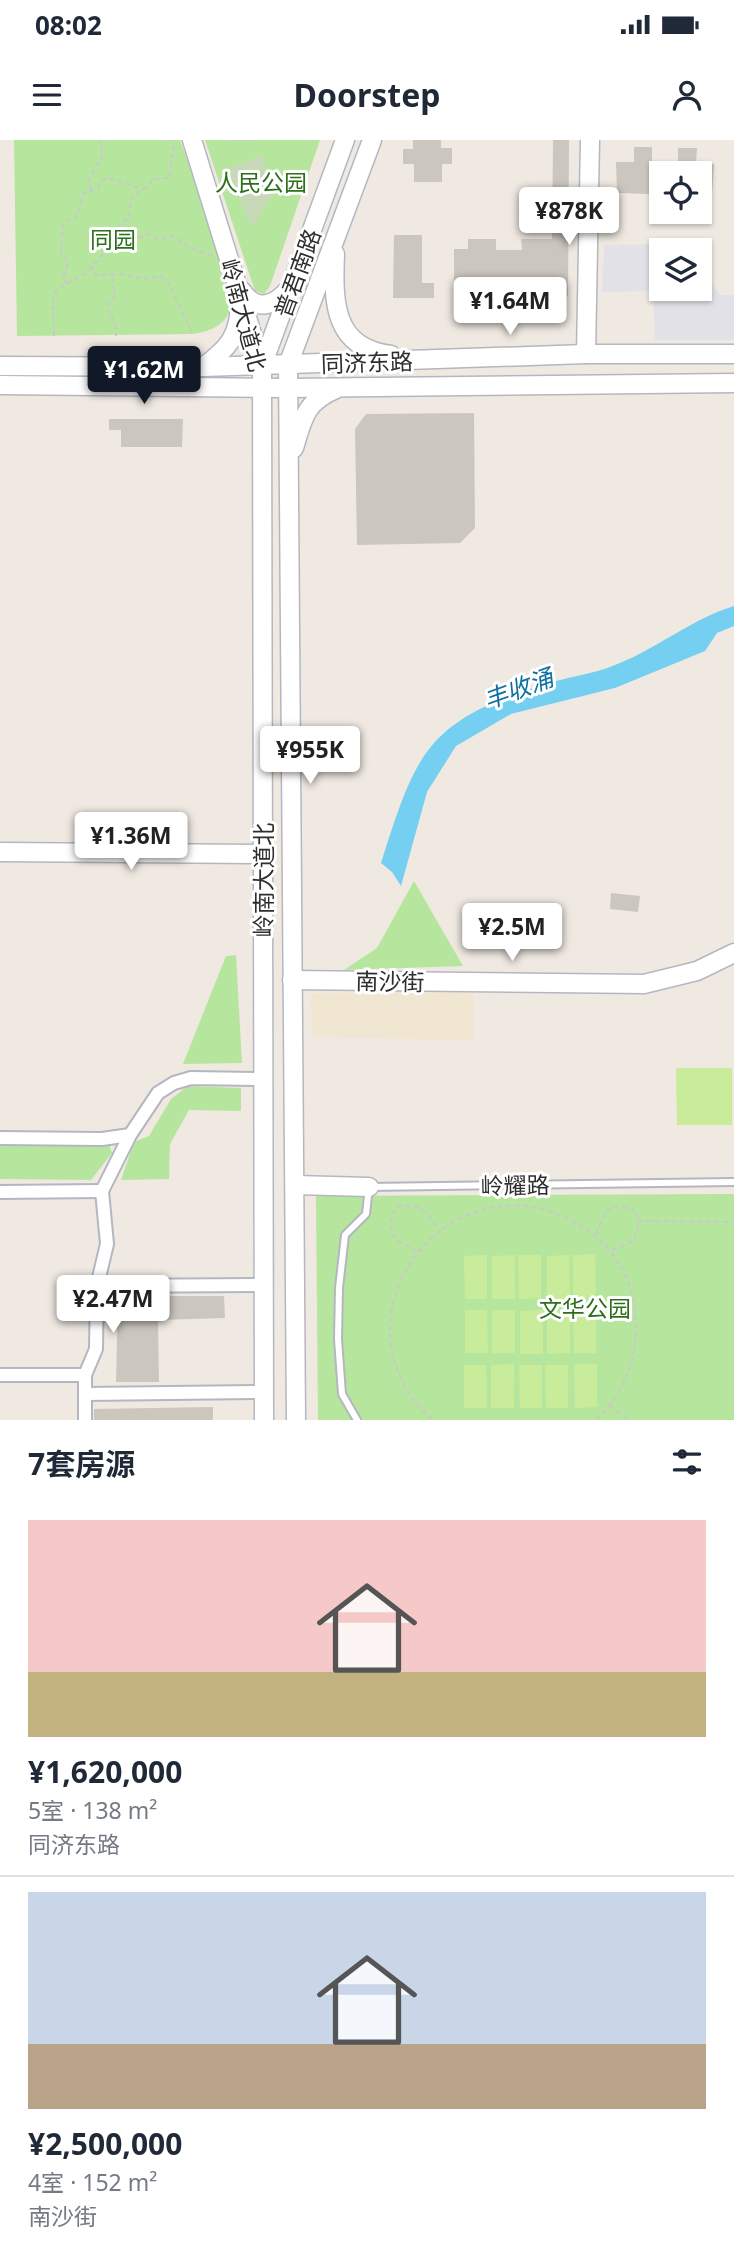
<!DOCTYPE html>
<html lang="zh">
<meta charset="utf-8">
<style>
:root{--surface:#fff;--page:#f6f6f7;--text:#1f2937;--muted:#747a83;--line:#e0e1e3;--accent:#111827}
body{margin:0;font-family:"Noto Sans","Noto Sans SC",sans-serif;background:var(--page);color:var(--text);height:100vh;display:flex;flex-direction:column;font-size:26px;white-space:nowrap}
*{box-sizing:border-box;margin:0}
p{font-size:23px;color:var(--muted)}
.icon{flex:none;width:38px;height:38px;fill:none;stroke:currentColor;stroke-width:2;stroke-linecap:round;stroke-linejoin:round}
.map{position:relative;height:1280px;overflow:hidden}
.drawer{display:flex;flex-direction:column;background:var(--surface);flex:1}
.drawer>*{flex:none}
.tools{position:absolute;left:649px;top:21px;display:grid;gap:14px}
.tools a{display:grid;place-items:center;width:63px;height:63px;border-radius:0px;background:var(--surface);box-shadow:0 2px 5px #0004;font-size:35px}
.price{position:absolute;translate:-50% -60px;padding:0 16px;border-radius:7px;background:#fff;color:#222;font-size:23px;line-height:46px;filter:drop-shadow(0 2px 4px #0008)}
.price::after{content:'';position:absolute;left:50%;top:42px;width:21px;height:16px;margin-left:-10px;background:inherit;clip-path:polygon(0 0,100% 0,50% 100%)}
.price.active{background:var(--accent);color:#fff}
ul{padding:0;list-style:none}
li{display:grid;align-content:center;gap:14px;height:371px;padding:0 28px}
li+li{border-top:2px solid var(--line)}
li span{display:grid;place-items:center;height:217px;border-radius:0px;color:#555}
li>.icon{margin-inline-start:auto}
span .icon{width:126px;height:126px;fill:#fffc;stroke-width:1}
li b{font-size:30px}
h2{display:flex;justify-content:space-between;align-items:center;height:84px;padding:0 28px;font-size:30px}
.status{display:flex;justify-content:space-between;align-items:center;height:49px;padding:0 35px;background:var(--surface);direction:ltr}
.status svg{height:19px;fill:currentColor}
header{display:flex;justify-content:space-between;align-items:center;height:91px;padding:0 28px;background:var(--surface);font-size:32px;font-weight:700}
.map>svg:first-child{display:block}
.industrial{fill:#e3e1e8}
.education{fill:#f0e6d1}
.green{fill:#b6e59e}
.cemetery{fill:#c8d9b8}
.pitch{fill:#c9ec9a}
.water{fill:#75cff0}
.building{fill:#cbc7bf}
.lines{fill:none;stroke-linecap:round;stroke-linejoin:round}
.lane-casing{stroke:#b4b7c1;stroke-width:10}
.street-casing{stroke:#b4b7c1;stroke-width:16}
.secondary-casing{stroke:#b4b7c1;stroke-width:21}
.path{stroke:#c9c9c9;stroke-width:2;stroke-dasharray:5 3.5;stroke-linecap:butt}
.lane{stroke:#fff;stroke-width:6}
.street{stroke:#fff;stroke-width:12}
.secondary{stroke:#fff;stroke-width:18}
.labels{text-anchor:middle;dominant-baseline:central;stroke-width:6;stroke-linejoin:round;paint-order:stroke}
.park-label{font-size:23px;fill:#2c6e1b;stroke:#fff}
.street-label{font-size:23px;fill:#2e2e2e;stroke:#fff}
.water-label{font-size:24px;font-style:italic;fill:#0d6fa3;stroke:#fff}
</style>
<div class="status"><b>08:02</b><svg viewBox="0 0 49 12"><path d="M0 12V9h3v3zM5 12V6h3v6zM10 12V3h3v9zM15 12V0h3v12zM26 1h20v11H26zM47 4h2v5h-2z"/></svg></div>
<header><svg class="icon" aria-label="menu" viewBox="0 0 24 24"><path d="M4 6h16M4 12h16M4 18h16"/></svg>Doorstep<svg class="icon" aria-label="person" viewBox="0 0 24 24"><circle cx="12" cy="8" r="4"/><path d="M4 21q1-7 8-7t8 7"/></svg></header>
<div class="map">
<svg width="734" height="1280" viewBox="0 0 734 1280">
<rect width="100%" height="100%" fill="#efe9e1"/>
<path class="industrial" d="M683,104L687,110H662V149H700V129L720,155H734V200H655L653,151L602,152L604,105Z"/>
<path class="education" d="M405,852L473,853V900L312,897L311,854Z"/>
<g class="green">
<path d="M14,0H180C193,36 241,139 229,172C223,187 207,192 193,194L17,196Z"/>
<path d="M205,0H320L270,146L264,154L255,151Z"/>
<path d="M414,741L463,826L344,830L377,808Z"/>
<path d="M236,815L242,923L183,924L226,816Z"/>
<path d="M188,946L241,948V971L189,970L170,1004L169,1039L121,1040L134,1002L149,996L171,959Z"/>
<path d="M0,1004H109L112,1013L91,1040L0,1039Z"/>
<path d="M734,1054V1280H318L316,1056Z"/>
</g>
<path class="cemetery" d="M262,15L272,55L252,88L227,29Z"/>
<g class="pitch">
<path d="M676,928H732V985H677Z"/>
<path d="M595,1114L596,1158H573V1115Z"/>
<path d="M487,1115V1159H465L464,1116Z"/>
<path d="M515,1115V1159H492V1116Z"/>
<path d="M518,1115H541V1158L519,1159Z"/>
<path d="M569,1115L570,1159H547V1116Z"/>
<path d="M465,1170H487L488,1213H465Z"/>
<rect x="492" y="1170" width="23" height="43"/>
<path d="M543,1170V1214H520V1171Z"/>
<path d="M547,1170H570V1213L547,1214Z"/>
<path d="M573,1170H596V1213H574Z"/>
<path d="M514,1224V1268H491V1225Z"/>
<path d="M574,1224H597V1267L575,1268Z"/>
<path d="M464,1225H486L487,1268H464Z"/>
<path d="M519,1225H542V1268H520Z"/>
<path d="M545,1225H568V1268H546Z"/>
</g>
<path class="water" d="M734,466V486L717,493L705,511L615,548L511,574L456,606L427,652L401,746L392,732L381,723C416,613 426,582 542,545C566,537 591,535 615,525C657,509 691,479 734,466Z"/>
<g class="building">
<path d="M413,0H441V8H452V24H442V42H414V24H403V9H413Z"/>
<path d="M553,0H569L568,156L552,169H454V109H468V99H496V110H522L521,99H552Z"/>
<path d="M634,7H652V24H678V8H697L696,23L714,24L712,55L700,54V33H662V37H649V54L617,53L616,22H634Z"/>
<path d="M394,95H422V143H434V158H393Z"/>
<path d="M474,273L475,388L460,403L357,405L355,289L366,274Z"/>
<path d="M109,279H183L182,307H121V290H109Z"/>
<path d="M611,753L640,756L638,772L610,769Z"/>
<path d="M118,1156H224L225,1178L158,1180L159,1242H116Z"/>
<path d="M213,1267V1280H94V1269Z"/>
</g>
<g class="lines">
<defs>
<path id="lane" d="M357,1280L342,1254L338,1199L339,1148L345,1095L366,1074L369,1047L734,1042"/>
<g id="street">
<path d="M0,998L102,999L130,995"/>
<path d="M0,1052L102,1051"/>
<path d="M97,1146L264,1145"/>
<path d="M0,1235H85"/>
<path d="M85,1254L264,1252"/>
<path d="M85,1280V1235L96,1209L97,1146L107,1104L102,1051L130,995L158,953L174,943L191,938L263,939"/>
</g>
<g id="secondary">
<path d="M192,0L262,226L264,1280"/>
<path d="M335,114C333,162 333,208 391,215"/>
<path d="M241,150C256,172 273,167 289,149"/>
<path d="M586,214L590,0"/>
<path d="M0,226L203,227L586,214H734"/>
<path d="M262,226L345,0"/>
<path d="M203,227C229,208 240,195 240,161"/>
<path d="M0,245L288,248L734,243"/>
<path d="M294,308C303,278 305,262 336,249"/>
<path d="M0,712L262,714"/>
<path d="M292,840L644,844L697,831L734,813"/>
<path d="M295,1045L369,1047"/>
<path d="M296,1280L288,225L372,0"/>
</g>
</defs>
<use href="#lane" class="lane-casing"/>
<use href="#street" class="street-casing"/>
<use href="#secondary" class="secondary-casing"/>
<g class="path">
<path d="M233,0H256"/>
<path d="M91,50L89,39L102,17L101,0"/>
<path d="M116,90L133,100L149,94L158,100L173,96L189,107L214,116"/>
<path d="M91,125L96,135L120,134L144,139L161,136L168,142L193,194"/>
<path d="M112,138L115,155L107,166L115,185L116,196"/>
<path d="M67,144L63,137L68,123L61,112L63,84L77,76L84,53L98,48L100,42L107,38L143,49"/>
<path d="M54,196L53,157L58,148L85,134L101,117L115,90L129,77L131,57L150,45L152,39L169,38L175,0"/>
<path d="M596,1094L607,1070L617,1066L633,1069L640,1080"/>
<path d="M612,1110L634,1101L640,1081L734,1082"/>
<path d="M417,1111C396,1102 380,1090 398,1066C420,1063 428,1071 438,1089"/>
<path d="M610,1265L628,1280"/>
<path d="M432,1280C319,1176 455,1005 583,1087C610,1105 629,1132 634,1164C641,1208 629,1249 596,1280"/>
</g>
<use href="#lane" class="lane"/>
<use href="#street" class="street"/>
<use href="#secondary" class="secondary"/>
</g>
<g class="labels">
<g class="park-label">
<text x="261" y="42">人民公园</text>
<text x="113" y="99">同园</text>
<text x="585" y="1168">文华公园</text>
</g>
<g class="street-label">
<text transform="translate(297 133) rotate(-70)">普君南路</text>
<text transform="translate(244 175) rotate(75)">岭南大道北</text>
<text transform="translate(367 222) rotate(-2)">同济东路</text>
<text transform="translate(263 740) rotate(-90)">岭南大道北</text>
<text transform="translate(390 841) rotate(1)">南沙街</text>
<text transform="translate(515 1045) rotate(-1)">岭耀路</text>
</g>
<g class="water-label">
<text transform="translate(518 548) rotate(-20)">丰收涌</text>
</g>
</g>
</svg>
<div class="tools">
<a><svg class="icon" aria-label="locate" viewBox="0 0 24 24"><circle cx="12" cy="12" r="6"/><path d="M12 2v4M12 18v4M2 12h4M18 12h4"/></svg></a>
<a><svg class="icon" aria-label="layers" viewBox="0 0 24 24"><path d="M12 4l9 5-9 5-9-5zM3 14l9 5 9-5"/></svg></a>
</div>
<b class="price" style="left:569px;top:107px">¥878K</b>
<b class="price" style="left:510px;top:197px">¥1.64M</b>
<b class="price active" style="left:144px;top:266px">¥1.62M</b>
<b class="price" style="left:310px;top:646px">¥955K</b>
<b class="price" style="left:131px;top:732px">¥1.36M</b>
<b class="price" style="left:512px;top:823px">¥2.5M</b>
<b class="price" style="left:113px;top:1195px">¥2.47M</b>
</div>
<section class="drawer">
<h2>7套房源<svg class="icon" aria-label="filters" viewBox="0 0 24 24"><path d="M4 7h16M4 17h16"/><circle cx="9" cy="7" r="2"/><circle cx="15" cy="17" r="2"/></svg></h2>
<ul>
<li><span style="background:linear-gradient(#f6c9c9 70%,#c2b280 0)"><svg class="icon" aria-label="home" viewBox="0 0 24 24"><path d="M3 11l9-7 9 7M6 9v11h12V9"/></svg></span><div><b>¥1,620,000</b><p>5室 · 138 m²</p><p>同济东路</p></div></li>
<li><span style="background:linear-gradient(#c9d6e8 70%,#b9a48a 0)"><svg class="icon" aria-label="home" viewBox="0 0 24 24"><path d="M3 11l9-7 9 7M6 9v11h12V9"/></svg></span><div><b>¥2,500,000</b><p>4室 · 152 m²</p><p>南沙街</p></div></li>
</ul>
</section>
